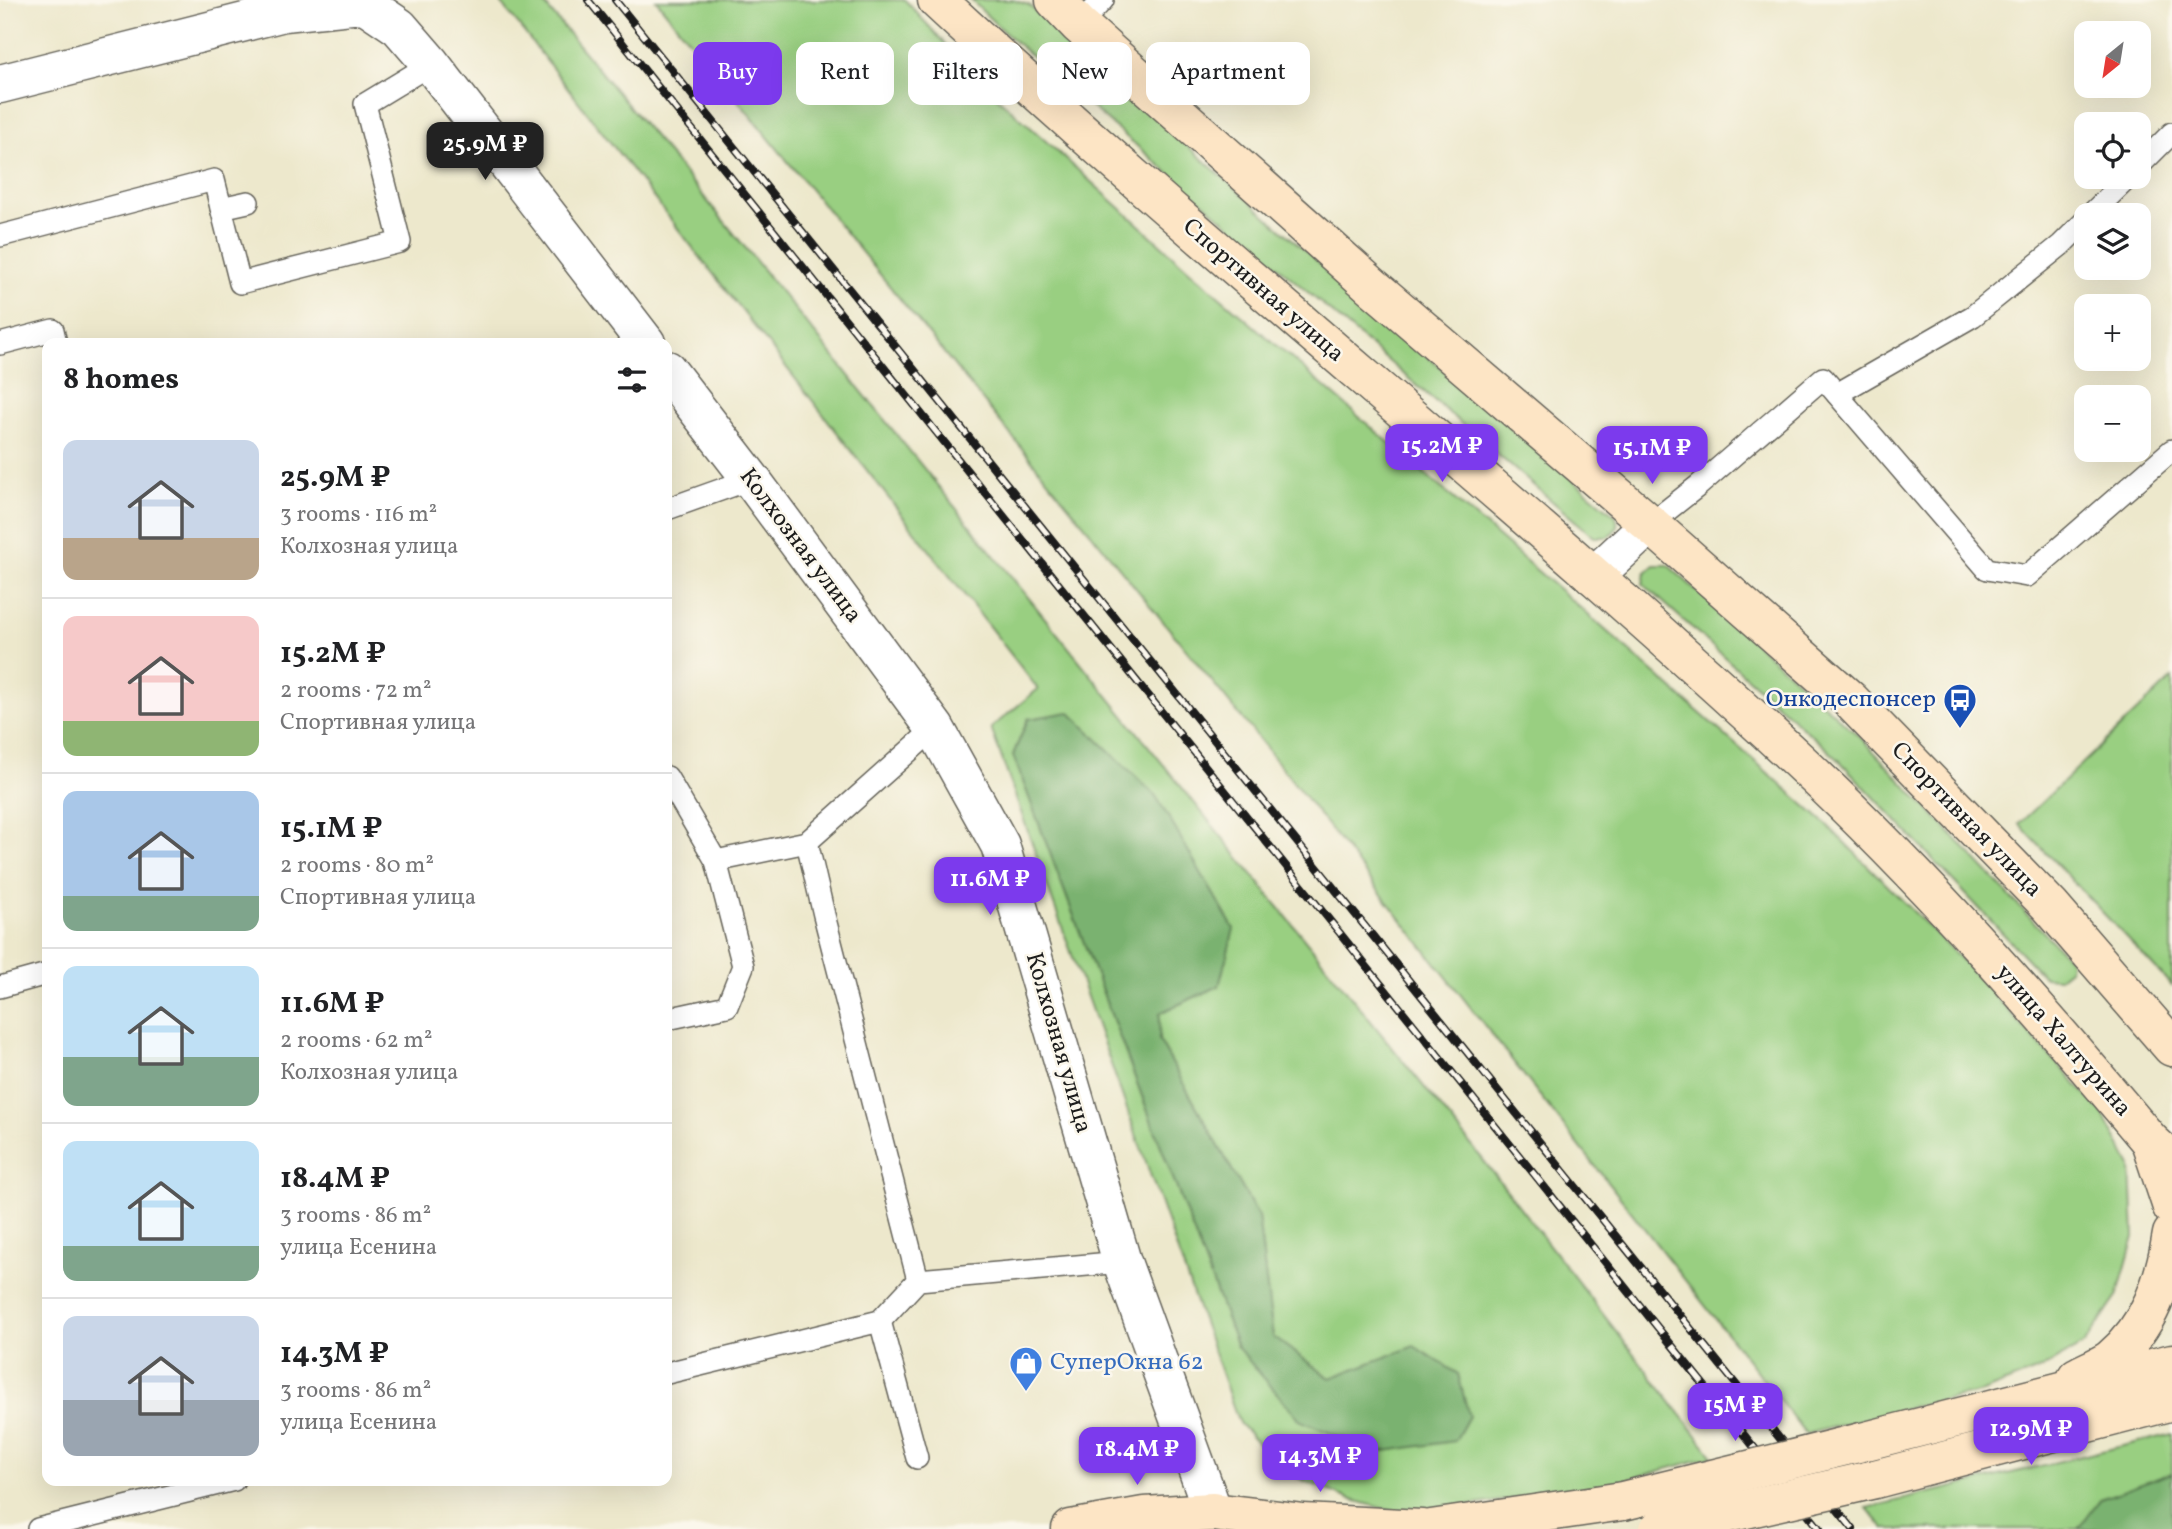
<!DOCTYPE html>
<meta charset="utf-8">
<style>
:root{--surface:#fff;--page:#f6f6f6;--text:#202124;--muted:#757577;--line:#e0e0e0;--accent:#7c3aed}
body{margin:0;font-family:Vollkorn,serif;background:var(--page);color:var(--text);height:100vh;display:flex;flex-direction:column;font-size:26px;white-space:nowrap}
*{box-sizing:border-box;margin:0}
p{font-size:23px;color:var(--muted)}
.icon{flex:none;width:38px;height:38px;fill:none;stroke:currentColor;stroke-width:2;stroke-linecap:round;stroke-linejoin:round}
.map{position:relative;flex:1;overflow:hidden}
.drawer{position:absolute;left:42px;top:338px;width:630px;height:1148px;display:flex;flex-direction:column;background:var(--surface);border-radius:14px;box-shadow:0 7px 28px #0002}
.drawer>*{flex:none}
.hud{position:absolute;left:693px;top:42px;width:665px;height:63px;display:flex;gap:14px}
.needle{width:46px;rotate:210deg}
.fabs{position:absolute;left:2074px;top:21px;display:grid;gap:14px}
.fabs a{display:grid;place-items:center;width:77px;height:77px;border-radius:14px;background:var(--surface);box-shadow:0 7px 28px #0002;font-size:35px}
.price{position:absolute;translate:-50% -60px;padding:0 16px;border-radius:14px;background:var(--accent);color:#fff;font-size:23px;line-height:46px;filter:drop-shadow(0 2px 4px #0008)}
.price::after{content:'';position:absolute;left:50%;top:42px;width:21px;height:16px;margin-left:-10px;background:inherit;clip-path:polygon(0 0,100% 0,50% 100%)}
.price.current{background:#222;color:#fff}
ul{padding:0;list-style:none}
li{display:flex;align-items:center;gap:21px;height:175px;padding:0 21px}
li+li{border-top:2px solid var(--line)}
li span{display:grid;place-items:center;flex:none;width:196px;height:140px;border-radius:14px;color:#555}
li>.icon{margin-inline-start:auto}
span .icon{width:84px;height:84px;fill:#fffc;stroke-width:1}
li b{font-size:30px}
h2{display:flex;justify-content:space-between;align-items:center;height:84px;padding:0 21px;font-size:30px}
.chip{padding:0 24px;border-radius:14px;background:var(--surface);box-shadow:0 7px 28px #0002;font-size:24px;line-height:63px}
.chip.current{background:var(--accent);color:#fff}
.map>svg:first-child{display:block}
.green{fill:#99cf81;stroke:#5a764e;stroke-width:2;fill-rule:evenodd}
.forest{fill:#7ab26f;stroke:#4b6746;stroke-width:2}
.lines{fill:none;stroke-linecap:round;stroke-linejoin:round}
.service-casing{stroke:#65635a;stroke-width:24}
.minor-casing{stroke:#65635a;stroke-width:41}
.secondary-casing{stroke:#65635a;stroke-width:41}
.service{stroke:#fff;stroke-width:21}
.minor{stroke:#fff;stroke-width:38}
.secondary{stroke:#fde5c5;stroke-width:38}
.rail-casing{stroke:#1c1c1c;stroke-width:8}
.rail{stroke:#fbf7ec;stroke-width:5;stroke-dasharray:16;stroke-linecap:butt}
.secondary-bridge-casing{stroke:#65635a;stroke-width:41;stroke-linecap:butt}
.secondary-bridge{stroke:#fde5c5;stroke-width:38}
.labels{text-anchor:middle;dominant-baseline:central;stroke-width:5;stroke-linejoin:round;paint-order:stroke}
.street-label{font-size:24px;fill:#1c1c1c;stroke:#fbf7ec}
.transit-label{font-size:24px;fill:#164399;stroke:#fbf7ec;text-anchor:end}
.shop-label{font-size:24px;fill:#366cbe;stroke:#fbf7ec;text-anchor:start}
</style>
<div class="map">
<svg width="2172" height="1529" viewBox="0 0 2172 1529">
<rect width="100%" height="100%" fill="#fbf7ec"/>
<filter id="ink" filterUnits="userSpaceOnUse"><feTurbulence type="fractalNoise" baseFrequency=".0143" numOctaves="2"/><feDisplacementMap in="SourceGraphic" scale="14" xChannelSelector="R" yChannelSelector="G"/><feConvolveMatrix kernelMatrix="1 2 1 2 8 2 1 2 1" color-interpolation-filters="sRGB"/></filter>
<filter id="wash" filterUnits="userSpaceOnUse"><feTurbulence type="fractalNoise" baseFrequency=".00686" numOctaves="4" result="noise"/><feDisplacementMap in="SourceGraphic" scale="28" xChannelSelector="R" yChannelSelector="G"/><feGaussianBlur stdDeviation="1.57" result="paint"/><feColorMatrix in="noise" values="0 0 0 0 0 0 0 0 0 0 0 0 0 0 0 0 0 1.4 0 .05"/><feComposite in="paint" operator="in"/></filter>
<g filter="url(#wash)">
<rect width="100%" height="100%" fill="#ede8cc"/>
<g class="green">
<path d="M499,0H541L714,209L1480,1156L1713,1456L1608,1485L1406,1515L1349,1499L1298,1478L1260,1445L1239,1423L991,728L1038,689ZM1028,719L1219,986L1159,1013V1040L1258,1216L1273,1337L1330,1378L1237,1347L1013,755Z"/>
<path d="M656,0H905L978,80L1189,270L1570,599L1825,823L1951,949L2102,1112L2131,1166L2134,1237L2117,1297L2084,1344L2038,1370L1983,1392L1911,1407L1806,1434L1268,750Z"/>
<path d="M971,0H1013L1029,5L1361,300L1616,516L1618,527L1608,537H1594L1005,33Z"/>
<path d="M1654,565H1668L1860,737L2070,960L2069,970L2059,978L2044,977L1839,760L1643,584L1645,573Z"/>
<path d="M2172,678V986L2019,824Z"/>
<path d="M2172,1434V1529H1884L1867,1508Z"/>
</g>
<g class="forest">
<path d="M1069,712L1156,796L1234,929L1219,986L1160,1013L1159,1040L1258,1216L1273,1337L1330,1378L1414,1346L1458,1374L1469,1416L1455,1441L1378,1452L1301,1421L1237,1347L1013,755L1028,719Z"/>
<path d="M2172,1473V1529H2078L2100,1499Z"/>
</g>
</g>
<g filter="url(#ink)">
<g class="lines">
<defs>
<g id="service">
<path d="M1079,25L1103,0"/>
<path d="M2138,167L2172,133"/>
<path d="M221,208L248,202"/>
<path d="M2090,215L2129,177"/>
<path d="M0,236L214,180L240,283L400,242L365,104L431,64"/>
<path d="M0,344L53,330L56,343"/>
<path d="M1837,394L1973,316L2061,245L2086,220"/>
<path d="M667,509L751,479"/>
<path d="M1650,524L1698,486L1823,378L1987,569L2027,576L2172,450"/>
<path d="M667,777L716,861L743,966L727,1006L667,1019"/>
<path d="M807,842L824,915L918,1280"/>
<path d="M716,861L807,842L935,728"/>
<path d="M0,987L47,974"/>
<path d="M880,1321L917,1458"/>
<path d="M667,1373L880,1321L918,1280L1122,1262"/>
<path d="M38,1529L234,1480"/>
</g>
<g id="minor">
<path d="M359,0L399,27L431,64L646,343"/>
<path d="M0,84L284,12L361,4"/>
<path d="M667,370L751,479L935,728L1000,845L1122,1262L1213,1512"/>
<path d="M1594,576L1650,524"/>
</g>
<g id="secondary">
<path d="M937,0C1217,261 1518,499 1798,760C1925,878 2039,1009 2150,1141L2172,1161"/>
<path d="M1055,0L1079,25L1373,287L1650,524L1851,701L2050,906L2172,1047"/>
<path d="M2150,1141L2172,1207"/>
<path d="M2077,1377C2088,1371 2101,1366 2111,1359C2150,1326 2164,1282 2172,1234"/>
<path d="M1862,1442L2172,1363"/>
<path d="M1875,1479L2172,1401"/>
<path d="M1071,1529L1144,1516L1213,1512L1303,1523L1422,1529"/>
<path d="M1431,1529L1623,1501"/>
</g>
</defs>
<use href="#service" class="service-casing"/>
<use href="#minor" class="minor-casing"/>
<use href="#secondary" class="secondary-casing"/>
<use href="#service" class="service"/>
<use href="#minor" class="minor"/>
<use href="#secondary" class="secondary"/>
<defs>
<g id="rail">
<path d="M588,0L1820,1529"/>
<path d="M615,0L1853,1529"/>
</g>
</defs>
<use href="#rail" class="rail-casing"/>
<use href="#rail" class="rail"/>
<defs>
<g id="secondary-bridge">
<path d="M1623,1501L1862,1442"/>
<path d="M1659,1529L1875,1479"/>
</g>
</defs>
<use href="#secondary-bridge" class="secondary-bridge-casing"/>
<use href="#secondary-bridge" class="secondary-bridge"/>
</g>
</g>
<defs>
<symbol id="bus-pin" viewBox="-11 -11 22 30"><path d="M0 17L-7.5 6A9.5 9.5 0 1 1 7.5 6Z" fill="#1a4fb4" stroke="#fbf7ec"/><path d="M-5-6H5V4H4V6H2V4H-2V6H-4V4H-5ZM-3.5-4V0h7V-4ZM-3.5 1.2v1.5H-2V1.2ZM2 1.2v1.5H3.5V1.2Z" fill="#fff"/></symbol>
<symbol id="shop-pin" viewBox="-11 -11 22 30"><path d="M0 17L-7.5 6A9.5 9.5 0 1 1 7.5 6Z" fill="#3f7fe0" stroke="#fbf7ec"/><path d="M-5-2.5h2.3a2.7 3.5 0 0 1 5.4 0H5L5.5 6h-11ZM-1.5-2.5h3a1.5 2.3 0 0 0-3 0Z" fill="#fff"/></symbol>
</defs>
<g fill-rule="evenodd">
<use href="#bus-pin" x="1941" y="681" width="38" height="52"/>
<use href="#shop-pin" x="1007" y="1344" width="38" height="52"/>
</g>
<g class="labels">
<g class="street-label">
<text transform="translate(1263 291) rotate(41)">Спортивная улица</text>
<text transform="translate(800 546) rotate(53)">Колхозная улица</text>
<text transform="translate(1966 820) rotate(46)">Спортивная улица</text>
<text transform="translate(2063 1041) rotate(49)">улица Халтурина</text>
<text transform="translate(1058 1043) rotate(74)">Колхозная улица</text>
</g>
<g class="transit-label">
<text x="1936" y="700">Онкодеспонсер</text>
</g>
<g class="shop-label">
<text x="1050" y="1363">СуперОкна 62</text>
</g>
</g>
</svg>
<div class="fabs">
<a><svg class="needle" viewBox="-14 -14 28 28"><path d="M0-13l5 13h-10z" fill="#e53935"/><path d="M0 13l5-13h-10z" fill="#757577"/></svg></a>
<a><svg class="icon" aria-label="locate" viewBox="0 0 24 24"><circle cx="12" cy="12" r="6"/><path d="M12 2v4M12 18v4M2 12h4M18 12h4"/></svg></a>
<a><svg class="icon" aria-label="layers" viewBox="0 0 24 24"><path d="M12 4l9 5-9 5-9-5zM3 14l9 5 9-5"/></svg></a>
<a>+</a>
<a>−</a>
</div>
<b class="price current" style="left:485px;top:182px">25.9M ₽</b>
<b class="price" style="left:1442px;top:484px">15.2M ₽</b>
<b class="price" style="left:1652px;top:486px">15.1M ₽</b>
<b class="price" style="left:990px;top:917px">11.6M ₽</b>
<b class="price" style="left:1735px;top:1443px">15M ₽</b>
<b class="price" style="left:2031px;top:1467px">12.9M ₽</b>
<b class="price" style="left:1137px;top:1487px">18.4M ₽</b>
<b class="price" style="left:1320px;top:1494px">14.3M ₽</b>
<div class="hud">
<a class="chip current">Buy</a>
<a class="chip">Rent</a>
<a class="chip">Filters</a>
<a class="chip">New</a>
<a class="chip">Apartment</a>
</div>
<section class="drawer">
<h2>8 homes<svg class="icon" aria-label="filters" viewBox="0 0 24 24"><path d="M4 7h16M4 17h16"/><circle cx="9" cy="7" r="2"/><circle cx="15" cy="17" r="2"/></svg></h2>
<ul>
<li><span style="background:linear-gradient(#c9d6e8 70%,#b9a48a 0)"><svg class="icon" aria-label="home" viewBox="0 0 24 24"><path d="M3 11l9-7 9 7M6 9v11h12V9"/></svg></span><div><b>25.9M ₽</b><p>3 rooms · 116 m²</p><p>Колхозная улица</p></div></li>
<li><span style="background:linear-gradient(#f6c9c9 75%,#8fb573 0)"><svg class="icon" aria-label="home" viewBox="0 0 24 24"><path d="M3 11l9-7 9 7M6 9v11h12V9"/></svg></span><div><b>15.2M ₽</b><p>2 rooms · 72 m²</p><p>Спортивная улица</p></div></li>
<li><span style="background:linear-gradient(#a9c7e8 75%,#7fa58c 0)"><svg class="icon" aria-label="home" viewBox="0 0 24 24"><path d="M3 11l9-7 9 7M6 9v11h12V9"/></svg></span><div><b>15.1M ₽</b><p>2 rooms · 80 m²</p><p>Спортивная улица</p></div></li>
<li><span style="background:linear-gradient(#bfe0f5 65%,#7fa58c 0)"><svg class="icon" aria-label="home" viewBox="0 0 24 24"><path d="M3 11l9-7 9 7M6 9v11h12V9"/></svg></span><div><b>11.6M ₽</b><p>2 rooms · 62 m²</p><p>Колхозная улица</p></div></li>
<li><span style="background:linear-gradient(#bfe0f5 75%,#7fa58c 0)"><svg class="icon" aria-label="home" viewBox="0 0 24 24"><path d="M3 11l9-7 9 7M6 9v11h12V9"/></svg></span><div><b>18.4M ₽</b><p>3 rooms · 86 m²</p><p>улица Есенина</p></div></li>
<li><span style="background:linear-gradient(#c9d6e8 60%,#9aa5b1 0)"><svg class="icon" aria-label="home" viewBox="0 0 24 24"><path d="M3 11l9-7 9 7M6 9v11h12V9"/></svg></span><div><b>14.3M ₽</b><p>3 rooms · 86 m²</p><p>улица Есенина</p></div></li>
</ul>
</section>
</div>
